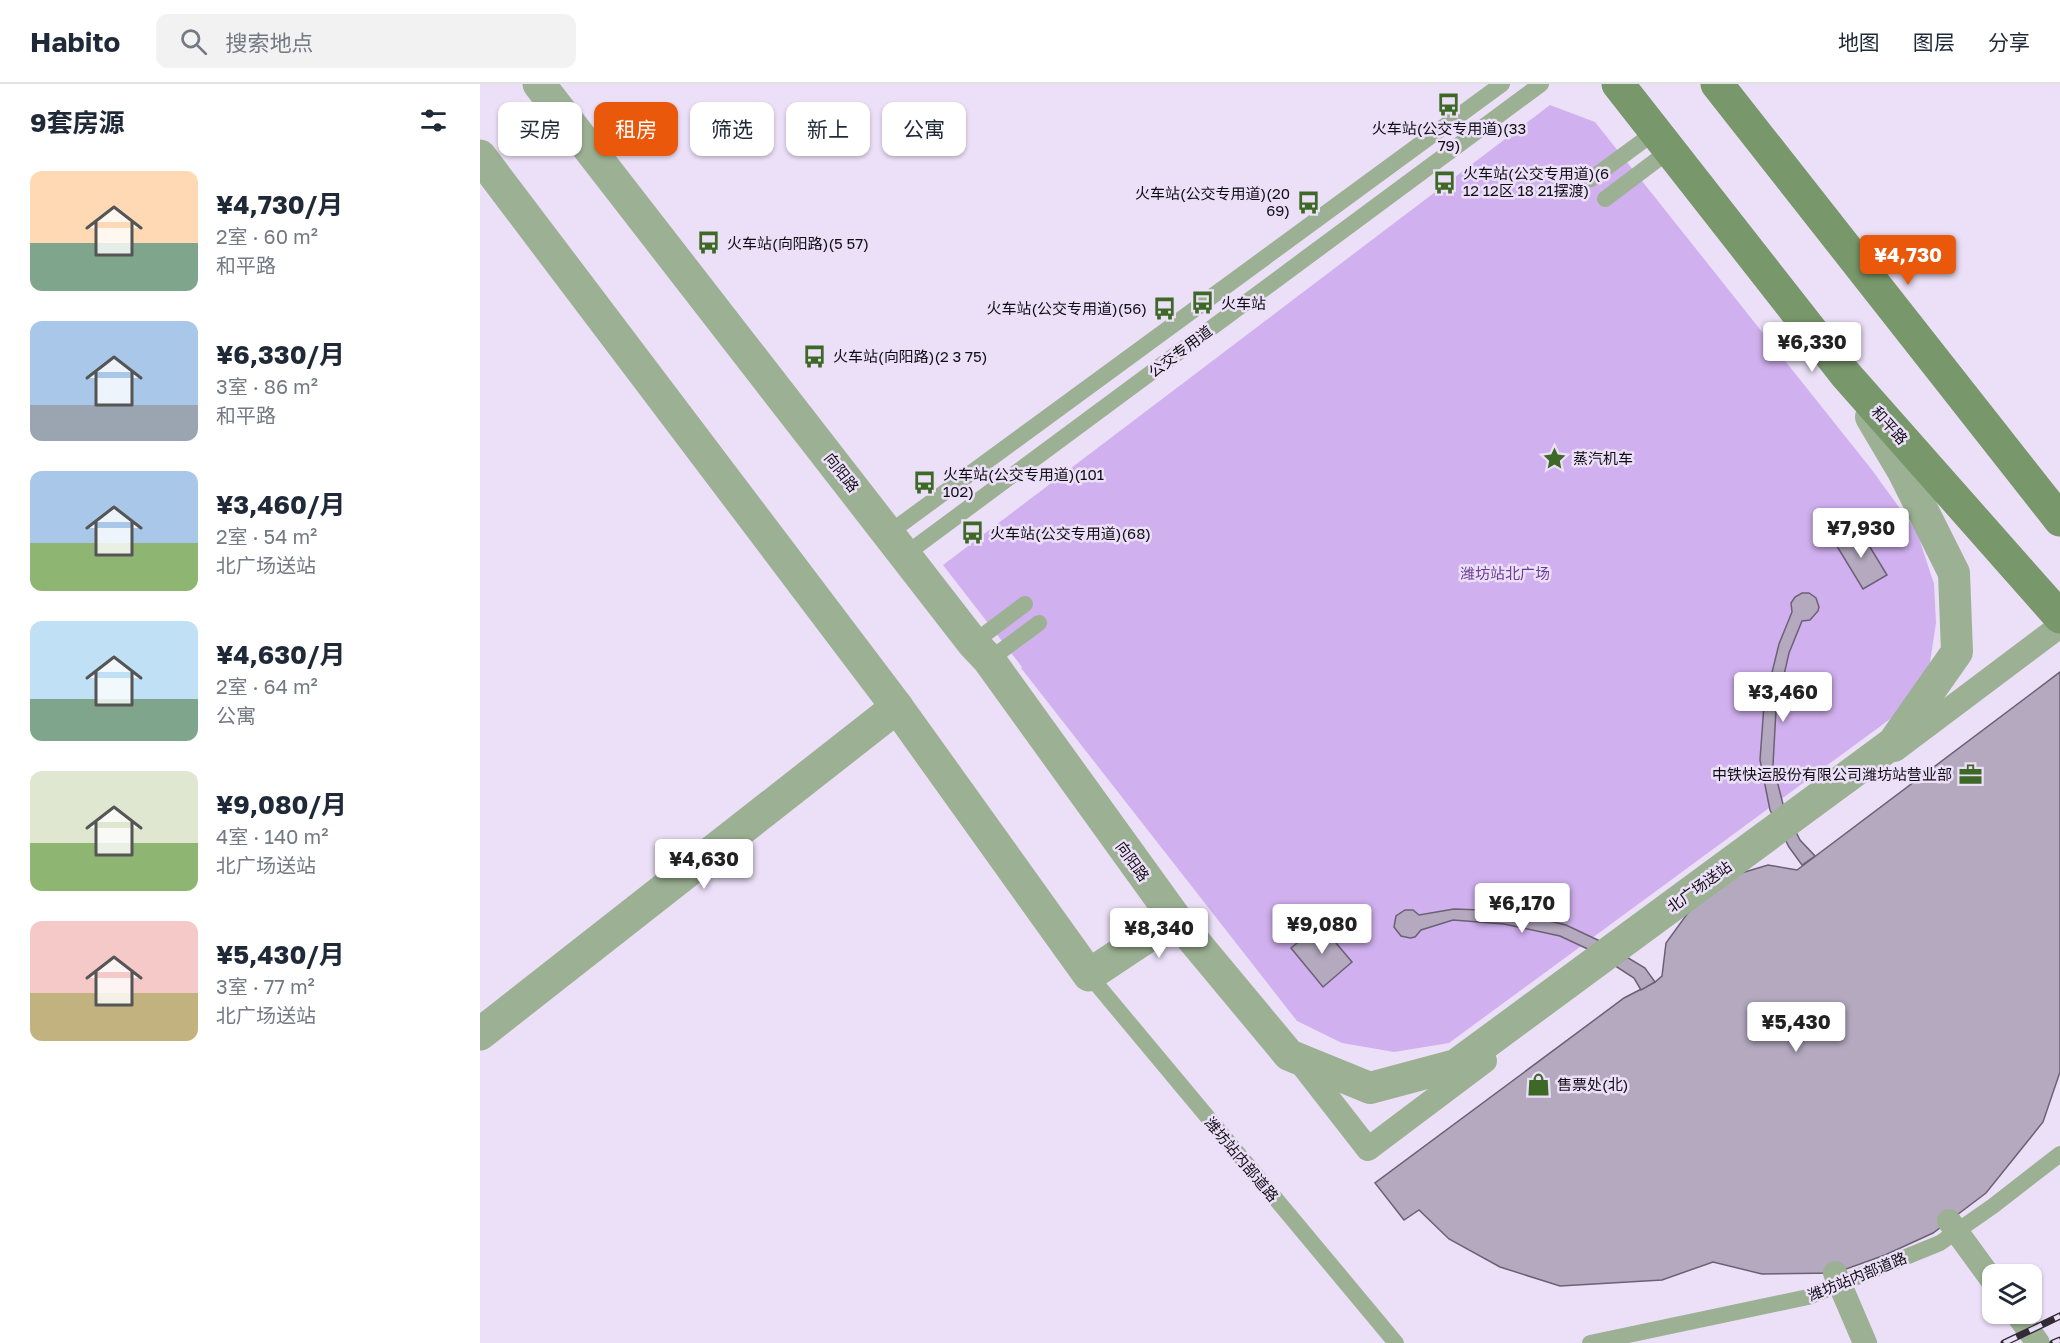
<!DOCTYPE html>
<html lang="zh">
<meta charset="utf-8">
<style>
:root{--surface:#fff;--page:#f2f2f3;--text:#1f2937;--muted:#747a83;--line:#e0e1e3;--accent:#ea580c}
body{margin:0;font-family:"Golos Text","Noto Sans SC",sans-serif;background:var(--page);color:var(--text);height:100vh;display:flex;flex-direction:column;font-size:22px;white-space:nowrap}
*{box-sizing:border-box;margin:0}
p{font-size:20px;color:var(--muted)}
.icon{flex:none;width:33px;height:33px;fill:none;stroke:currentColor;stroke-width:2;stroke-linecap:round;stroke-linejoin:round}
.map{position:relative;flex:1;overflow:hidden}
.panel{display:flex;flex-direction:column;background:var(--surface);width:480px}
.panel>*{flex:none}
.top-card{position:absolute;left:18px;top:18px;width:570px;height:54px;display:flex;gap:12px}
.fabs{position:absolute;left:1502px;top:1180px;display:grid;gap:12px}
.fabs a{display:grid;place-items:center;width:60px;height:60px;border-radius:12px;background:var(--surface);box-shadow:0 2px 4px #0004;font-size:30px}
.price{position:absolute;translate:-50% -51px;padding:0 14px;border-radius:6px;background:#fff;color:#222;font-size:20px;line-height:39px;filter:drop-shadow(0 2px 3px #0008)}
.price::after{content:'';position:absolute;left:50%;top:36px;width:18px;height:14px;margin-left:-9px;background:inherit;clip-path:polygon(0 0,100% 0,50% 100%)}
.price.active{background:var(--accent);color:#fff}
ul{padding:0;list-style:none}
li{display:flex;align-items:center;gap:18px;height:150px;padding:0 30px}
li span{display:grid;place-items:center;flex:none;width:168px;height:120px;border-radius:12px;color:#555}
li>.icon{margin-inline-start:auto}
span .icon{width:72px;height:72px;fill:#fffc;stroke-width:1}
li b{font-size:26px}
h2{display:flex;justify-content:space-between;align-items:center;height:72px;padding:0 30px;font-size:26px}
.chip{padding:0 21px;border-radius:12px;background:var(--surface);box-shadow:0 2px 4px #0004;font-size:21px;line-height:54px}
.chip.active{background:var(--accent);color:#fff}
header{display:flex;align-items:center;gap:36px;box-sizing:border-box;height:84px;padding:0 30px;background:var(--surface);border-bottom:2px solid var(--line)}
header strong{font-size:28px}
nav{display:flex;gap:33px;margin-inline-start:auto;font-size:21px}
.search{width:420px;height:54px;background:var(--page);display:flex;align-items:center;gap:15px;box-sizing:border-box;padding:0 21px;border-radius:12px;color:var(--muted);font-size:22px}
main{display:flex;flex:1;min-height:0}
.map>svg:first-child{display:block}
.green{fill:#d0b0ee}
.building{fill:#b4a9bf;stroke:#6b6175;stroke-width:1.5}
.lines{fill:none;stroke-linecap:round;stroke-linejoin:round}
.service{stroke:#9cb193;stroke-width:16}
.pedestrian{stroke:#9cb193;stroke-width:24}
.minor{stroke:#9cb193;stroke-width:32}
.tertiary{stroke:#9cb193;stroke-width:33}
.secondary{stroke:#78976a;stroke-width:33}
.rail-casing{stroke:#302b35;stroke-width:7}
.rail{stroke:#ece0f8;stroke-width:4.5;stroke-dasharray:14;stroke-linecap:butt}
.labels{text-anchor:middle;dominant-baseline:central;stroke-width:5;stroke-linejoin:round;paint-order:stroke}
.poi-label{font-size:15px;fill:#110d14;stroke:#ece0f8;text-anchor:start}
.street-label{font-size:15px;fill:#110d14;stroke:#ece0f8}
.park-label{font-size:15px;fill:#6d3c91;stroke:#ece0f8}
</style>
<header>
<strong>Habito</strong>
<div class="search"><svg class="icon" aria-label="search" viewBox="0 0 24 24"><circle cx="10" cy="10" r="6"/><path d="M15 15l6 6"/></svg>搜索地点</div>
<nav><a>地图</a><a>图层</a><a>分享</a></nav>
</header>
<main>
<section class="panel">
<h2>9套房源<svg class="icon" aria-label="filters" viewBox="0 0 24 24"><path d="M4 7h16M4 17h16"/><circle cx="9" cy="7" r="2"/><circle cx="15" cy="17" r="2"/></svg></h2>
<ul>
<li><span style="background:linear-gradient(#ffd9b3 60%,#7fa58c 0)"><svg class="icon" aria-label="home" viewBox="0 0 24 24"><path d="M3 11l9-7 9 7M6 9v11h12V9"/></svg></span><div><b>¥4,730/月</b><p>2室 · 60 m²</p><p>和平路</p></div></li>
<li><span style="background:linear-gradient(#a9c7e8 70%,#9aa5b1 0)"><svg class="icon" aria-label="home" viewBox="0 0 24 24"><path d="M3 11l9-7 9 7M6 9v11h12V9"/></svg></span><div><b>¥6,330/月</b><p>3室 · 86 m²</p><p>和平路</p></div></li>
<li><span style="background:linear-gradient(#a9c7e8 60%,#8fb573 0)"><svg class="icon" aria-label="home" viewBox="0 0 24 24"><path d="M3 11l9-7 9 7M6 9v11h12V9"/></svg></span><div><b>¥3,460/月</b><p>2室 · 54 m²</p><p>北广场送站</p></div></li>
<li><span style="background:linear-gradient(#bfe0f5 65%,#7fa58c 0)"><svg class="icon" aria-label="home" viewBox="0 0 24 24"><path d="M3 11l9-7 9 7M6 9v11h12V9"/></svg></span><div><b>¥4,630/月</b><p>2室 · 64 m²</p><p>公寓</p></div></li>
<li><span style="background:linear-gradient(#dfe7d0 60%,#8fb573 0)"><svg class="icon" aria-label="home" viewBox="0 0 24 24"><path d="M3 11l9-7 9 7M6 9v11h12V9"/></svg></span><div><b>¥9,080/月</b><p>4室 · 140 m²</p><p>北广场送站</p></div></li>
<li><span style="background:linear-gradient(#f6c9c9 60%,#c2b280 0)"><svg class="icon" aria-label="home" viewBox="0 0 24 24"><path d="M3 11l9-7 9 7M6 9v11h12V9"/></svg></span><div><b>¥5,430/月</b><p>3室 · 77 m²</p><p>北广场送站</p></div></li>
</ul>
</section>
<div class="map">
<svg width="1580" height="1259" viewBox="0 0 1580 1259">
<rect width="100%" height="100%" fill="#ece0f8"/>
<path class="green" d="M1070,21L1115,38L1392,386L1437,448L1454,500L1456,539L1449,585L1417,630L969,959L914,968L862,959L817,937L541,584L542,583L463,481Z"/>
<g class="building">
<path d="M1379,445L1407,491L1383,505L1355,459Z"/>
<path d="M1322,509H1329L1336,514L1339,523L1338,527L1330,536L1322,537L1309,569L1296,626L1293,681L1304,724L1320,756L1335,772L1322,781L1309,763L1290,726L1280,676L1284,621L1299,560L1312,528L1311,519L1315,513Z"/>
<path d="M1580,588V988L1563,1038L1506,1109L1453,1149L1405,1171L1355,1189L1282,1190L1233,1178L1182,1196L1080,1202L1020,1183L969,1155L939,1126L924,1136L895,1099L1144,914L1175,898L1182,892L1186,859L1210,826L1258,790L1288,781L1317,786Z"/>
<path d="M974,825L1028,827L1086,841L1122,858L1165,884L1175,898L1161,906L1154,894L1114,868L1080,852L1024,840L973,836L941,846L935,853L930,854L921,852L914,843L916,832L925,826H933L939,831Z"/>
<path d="M840,840L872,878L843,903L811,864Z"/>
</g>
<g class="lines">
<g class="service">
<path d="M1111,95L1175,48"/>
<path d="M1125,115L1190,66"/>
<path d="M409,449L1022,0"/>
<path d="M426,470L1061,0"/>
<path d="M493,559L545,520"/>
<path d="M509,576L559,539"/>
<path d="M609,891L916,1259"/>
<path d="M1110,1259L1328,1213L1460,1159L1513,1122L1580,1070"/>
</g>
<g class="pedestrian">
<path d="M1415,666L1580,542"/>
<path d="M817,974L888,1065L1005,977"/>
<path d="M1469,1137L1512,1196"/>
<path d="M1355,1189L1385,1259"/>
<path d="M1537,1230L1558,1259"/>
</g>
<path class="minor" d="M695,834L809,971L890,1004L976,981L1413,659L1477,568L1474,489L1423,387L1391,333"/>
<g class="tertiary">
<path d="M0,72L417,623L609,891L695,834L509,576L493,559L59,0"/>
<path d="M0,950L417,623"/>
</g>
<g class="secondary">
<path d="M1138,0L1366,291L1580,533"/>
<path d="M1237,0L1580,436"/>
</g>
<defs>
<g id="rail">
<path d="M1524,1259L1580,1232"/>
<path d="M1573,1259L1580,1256"/>
</g>
</defs>
<use href="#rail" class="rail-casing"/>
<use href="#rail" class="rail"/>
</g>
<defs>
<symbol id="bus-bare" viewBox="-9 -9 18 18"><path d="M-5-6H5V4H4V6H2V4H-2V6H-4V4H-5ZM-3.5-4V0h7V-4ZM-3.5 1.2v1.5H-2V1.2ZM2 1.2v1.5H3.5V1.2Z" fill="#3d6826" stroke="#ece0f8" stroke-width="2.5" paint-order="stroke"/></symbol>
<symbol id="sight-bare" viewBox="-9 -9 18 18"><path d="M0-6L1.8-2.2L6-1.7L2.9 1.2L3.7 5.4L0 3.3L-3.7 5.4L-2.9 1.2L-6-1.7L-1.8-2.2Z" fill="#3d6826" stroke="#ece0f8" stroke-width="2.5" paint-order="stroke"/></symbol>
<symbol id="office-bare" viewBox="-9 -9 18 18"><path d="M-6-3h4V-5.5h4V-3h4V5H-6ZM-1-4.5V-3h2v-1.5ZM-6 0V1H6V0Z" fill="#3d6826" stroke="#ece0f8" stroke-width="2.5" paint-order="stroke"/></symbol>
<symbol id="shop-bare" viewBox="-9 -9 18 18"><path d="M-5-2.5h2.3a2.7 3.5 0 0 1 5.4 0H5L5.5 6h-11ZM-1.5-2.5h3a1.5 2.3 0 0 0-3 0Z" fill="#3d6826" stroke="#ece0f8" stroke-width="2.5" paint-order="stroke"/></symbol>
</defs>
<g fill-rule="evenodd">
<use href="#bus-bare" x="952" y="4" width="33" height="33"/>
<use href="#bus-bare" x="948" y="82" width="33" height="33"/>
<use href="#bus-bare" x="812" y="102" width="33" height="33"/>
<use href="#bus-bare" x="212" y="142" width="33" height="33"/>
<use href="#bus-bare" x="706" y="202" width="33" height="33"/>
<use href="#bus-bare" x="668" y="208" width="33" height="33"/>
<use href="#bus-bare" x="318" y="256" width="33" height="33"/>
<use href="#sight-bare" x="1058" y="358" width="33" height="33"/>
<use href="#bus-bare" x="428" y="382" width="33" height="33"/>
<use href="#bus-bare" x="476" y="432" width="33" height="33"/>
<use href="#office-bare" x="1474" y="674" width="33" height="33"/>
<use href="#shop-bare" x="1042" y="984" width="33" height="33"/>
</g>
<g class="labels">
<g class="poi-label">
<text x="969" y="44" text-anchor="middle">火车站(公交专用道)(33<tspan x="969" dy="17">79)</tspan></text>
<text x="983" y="89">火车站(公交专用道)(6<tspan x="983" dy="17">12 12区 18 21摆渡)</tspan></text>
<text x="810" y="109" text-anchor="end">火车站(公交专用道)(20<tspan x="810" dy="17">69)</tspan></text>
<text x="247" y="159">火车站(向阳路)(5 57)</text>
<text x="741" y="219">火车站</text>
<text x="667" y="224" text-anchor="end">火车站(公交专用道)(56)</text>
<text x="353" y="272">火车站(向阳路)(2 3 75)</text>
<text x="1093" y="374">蒸汽机车</text>
<text x="463" y="390">火车站(公交专用道)(101<tspan x="463" dy="17">102)</tspan></text>
<text x="510" y="449">火车站(公交专用道)(68)</text>
<text x="1472" y="690" text-anchor="end">中铁快运股份有限公司潍坊站营业部</text>
<text x="1077" y="1000">售票处(北)</text>
</g>
<g class="street-label">
<text transform="translate(700 267) rotate(-37)">公交专用道</text>
<text transform="translate(1410 341) rotate(48)">和平路</text>
<text transform="translate(362 388) rotate(52)">向阳路</text>
<text transform="translate(653 777) rotate(54)">向阳路</text>
<text transform="translate(1219 802) rotate(-36)">北广场送站</text>
<text transform="translate(762 1075) rotate(50)">潍坊站内部道路</text>
<text transform="translate(1377 1192) rotate(-22)">潍坊站内部道路</text>
</g>
<g class="park-label">
<text x="1025" y="489">潍坊站北广场</text>
</g>
</g>
</svg>
<div class="fabs">
<a><svg class="icon" aria-label="layers" viewBox="0 0 24 24"><path d="M12 4l9 5-9 5-9-5zM3 14l9 5 9-5"/></svg></a>
</div>
<b class="price active" style="left:1428px;top:202px">¥4,730</b>
<b class="price" style="left:1332px;top:289px">¥6,330</b>
<b class="price" style="left:1381px;top:475px">¥7,930</b>
<b class="price" style="left:1303px;top:639px">¥3,460</b>
<b class="price" style="left:224px;top:806px">¥4,630</b>
<b class="price" style="left:1042px;top:850px">¥6,170</b>
<b class="price" style="left:842px;top:871px">¥9,080</b>
<b class="price" style="left:679px;top:875px">¥8,340</b>
<b class="price" style="left:1316px;top:969px">¥5,430</b>
<div class="top-card">
<a class="chip">买房</a>
<a class="chip active">租房</a>
<a class="chip">筛选</a>
<a class="chip">新上</a>
<a class="chip">公寓</a>
</div>
</div>
</main>
